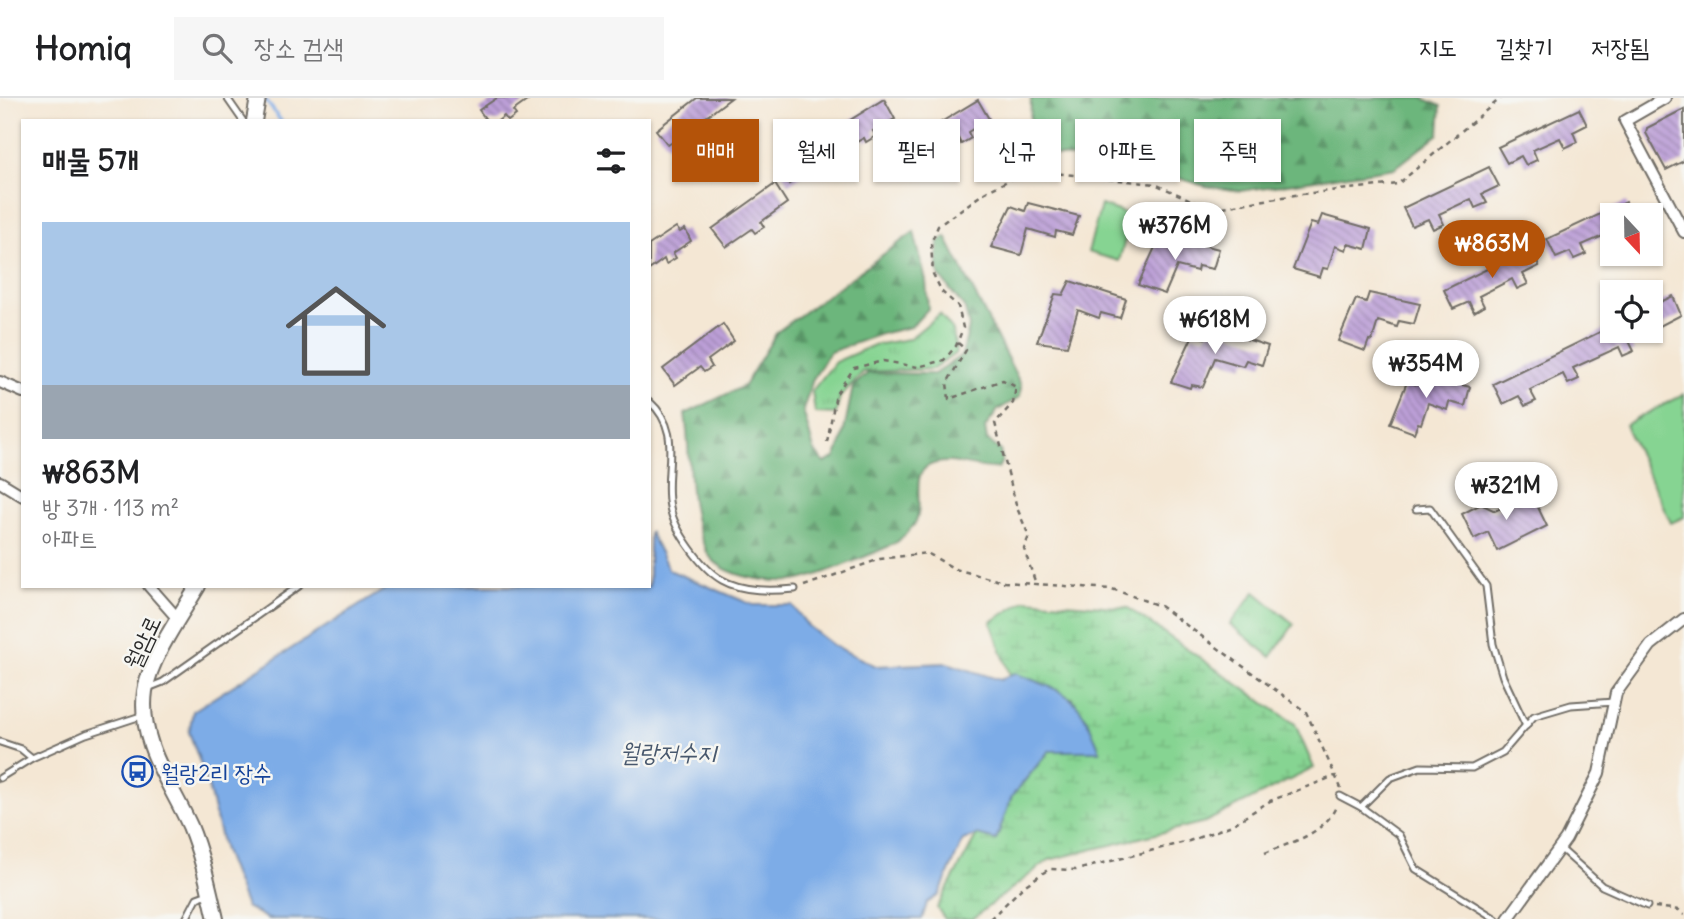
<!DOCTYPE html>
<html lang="ko">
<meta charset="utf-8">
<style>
:root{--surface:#fff;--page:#f6f6f6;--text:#202124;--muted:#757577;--line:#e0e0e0;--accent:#b45309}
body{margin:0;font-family:Delius,"Poor Story",sans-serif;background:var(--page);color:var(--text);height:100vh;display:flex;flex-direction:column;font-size:26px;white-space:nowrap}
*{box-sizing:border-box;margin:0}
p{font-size:23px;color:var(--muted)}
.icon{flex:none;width:38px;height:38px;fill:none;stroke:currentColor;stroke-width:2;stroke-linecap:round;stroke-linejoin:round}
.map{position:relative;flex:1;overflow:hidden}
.panel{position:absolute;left:21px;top:21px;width:630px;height:469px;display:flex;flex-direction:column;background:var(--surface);border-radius:0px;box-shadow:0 2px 5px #0004}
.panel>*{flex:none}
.banner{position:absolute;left:672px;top:21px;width:665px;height:63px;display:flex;gap:14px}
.needle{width:46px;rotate:158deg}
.controls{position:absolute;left:1600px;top:105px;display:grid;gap:14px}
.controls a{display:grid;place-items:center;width:63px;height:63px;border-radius:0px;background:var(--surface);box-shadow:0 2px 5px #0004;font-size:35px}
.price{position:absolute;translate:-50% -60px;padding:0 16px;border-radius:24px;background:#fff;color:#222;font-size:23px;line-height:46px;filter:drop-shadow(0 2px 4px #0008)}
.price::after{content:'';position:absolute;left:50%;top:42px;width:21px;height:16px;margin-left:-10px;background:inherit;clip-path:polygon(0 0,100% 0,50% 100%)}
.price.current{background:var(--accent);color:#fff}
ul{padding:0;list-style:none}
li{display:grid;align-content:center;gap:14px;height:371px;padding:0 21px}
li+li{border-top:2px solid var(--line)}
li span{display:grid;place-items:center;height:217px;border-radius:0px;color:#555}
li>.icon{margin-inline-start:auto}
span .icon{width:126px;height:126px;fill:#fffc;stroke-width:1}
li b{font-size:30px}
h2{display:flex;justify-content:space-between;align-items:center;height:84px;padding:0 21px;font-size:30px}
.tag{padding:0 24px;border-radius:0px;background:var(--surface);box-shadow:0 2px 5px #0004;font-size:24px;line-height:63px}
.tag.current{background:var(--accent);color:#fff}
header{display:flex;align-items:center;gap:42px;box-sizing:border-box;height:98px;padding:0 35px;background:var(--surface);border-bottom:2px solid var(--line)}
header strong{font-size:33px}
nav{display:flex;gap:38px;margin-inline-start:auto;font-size:24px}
.search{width:490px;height:63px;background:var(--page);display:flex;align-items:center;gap:18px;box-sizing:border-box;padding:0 24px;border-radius:0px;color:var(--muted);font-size:26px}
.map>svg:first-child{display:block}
.grass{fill:url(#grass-tufts);stroke:#58805e;stroke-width:2}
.forest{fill:url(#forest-firs);stroke:#4c7054;stroke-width:2}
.wetland{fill:url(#wetland-marsh);stroke:#58805e;stroke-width:2}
.pitch{fill:#86d492;stroke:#58805e;stroke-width:2}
.water{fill:#7dace7;stroke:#546c89;stroke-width:2}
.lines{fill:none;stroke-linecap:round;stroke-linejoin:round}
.stream{stroke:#7dace7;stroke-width:3.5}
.building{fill:url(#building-back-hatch)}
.service-casing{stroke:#716d66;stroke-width:9}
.minor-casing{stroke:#716d66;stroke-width:14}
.tertiary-casing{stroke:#716d66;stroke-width:18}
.path{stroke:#716d66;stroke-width:2.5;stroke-dasharray:5 5;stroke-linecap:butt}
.service{stroke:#fff;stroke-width:5}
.minor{stroke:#fff;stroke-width:10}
.tertiary{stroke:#fff;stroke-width:14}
.labels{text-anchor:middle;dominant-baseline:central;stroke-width:5;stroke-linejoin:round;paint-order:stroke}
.street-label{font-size:23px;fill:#2b2b2b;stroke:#f6f6f2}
.transit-label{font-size:23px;fill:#164399;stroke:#f6f6f2;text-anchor:start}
.water-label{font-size:24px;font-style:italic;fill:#48586d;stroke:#f6f6f2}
</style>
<header>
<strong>Homiq</strong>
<div class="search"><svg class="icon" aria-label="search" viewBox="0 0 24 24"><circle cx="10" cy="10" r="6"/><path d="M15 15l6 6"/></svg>장소 검색</div>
<nav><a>지도</a><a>길찾기</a><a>저장됨</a></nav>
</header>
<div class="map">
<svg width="1684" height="821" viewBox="0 0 1684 821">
<defs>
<pattern id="grass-tufts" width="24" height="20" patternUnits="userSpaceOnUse" patternTransform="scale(1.75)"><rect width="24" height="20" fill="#86d492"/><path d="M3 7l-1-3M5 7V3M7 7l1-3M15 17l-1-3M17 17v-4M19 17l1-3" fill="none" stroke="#74b67e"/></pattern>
<pattern id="forest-firs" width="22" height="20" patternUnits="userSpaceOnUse" patternTransform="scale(1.75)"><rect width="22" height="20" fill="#6cb67c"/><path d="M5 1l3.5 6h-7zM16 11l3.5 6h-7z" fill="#599466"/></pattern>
<pattern id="wetland-marsh" width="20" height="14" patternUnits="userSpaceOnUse" patternTransform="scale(1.75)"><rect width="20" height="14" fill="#86d492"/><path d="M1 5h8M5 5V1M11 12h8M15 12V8" fill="none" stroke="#74b67e"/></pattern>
<pattern id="building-back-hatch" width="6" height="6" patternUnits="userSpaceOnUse" patternTransform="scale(1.75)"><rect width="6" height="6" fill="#bc9fd7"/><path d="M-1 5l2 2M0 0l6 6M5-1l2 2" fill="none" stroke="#9982af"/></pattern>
</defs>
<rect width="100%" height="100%" fill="#f6f6f2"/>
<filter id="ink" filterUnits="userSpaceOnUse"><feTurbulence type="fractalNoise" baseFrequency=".0143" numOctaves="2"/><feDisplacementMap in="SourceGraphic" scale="14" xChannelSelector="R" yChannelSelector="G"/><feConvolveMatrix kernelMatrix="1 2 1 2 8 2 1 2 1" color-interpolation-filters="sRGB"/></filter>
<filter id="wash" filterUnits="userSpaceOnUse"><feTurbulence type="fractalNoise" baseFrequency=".00686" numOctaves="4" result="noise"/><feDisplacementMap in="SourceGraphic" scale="28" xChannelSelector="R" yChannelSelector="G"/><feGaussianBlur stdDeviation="1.57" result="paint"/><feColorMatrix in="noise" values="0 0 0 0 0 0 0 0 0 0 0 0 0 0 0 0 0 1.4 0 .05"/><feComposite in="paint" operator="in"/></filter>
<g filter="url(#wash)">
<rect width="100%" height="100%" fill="#f4e7d4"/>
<g class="grass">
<path d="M940,216L953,233L956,255L933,271L863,274L840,299L836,316L815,315L812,293L835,264L874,247L909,241Z"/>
<path d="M1255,494L1294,526L1271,559L1230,526Z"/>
</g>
<g class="forest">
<path d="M1031,0H1423L1441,8L1439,36L1395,70L1240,93L1205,88L1142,69L1054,57H1021L1030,33Z"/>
<path d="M914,134L926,183L928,211L911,229L884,235L830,254L813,281L803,312L814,352L824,365L835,360L842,343L853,288L868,275L934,276L962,257L969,229L965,211L939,177L937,160L939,143L946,139L1021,287L1020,299L998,312L985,330L987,342L1000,352L1002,363L998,370C977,372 950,358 930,367C907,377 928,412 912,429C908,434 902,440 897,444C880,453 809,483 792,483C766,484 718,479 706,452C685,408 692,362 685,316L744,288L777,234Z"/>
</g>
<path class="wetland" d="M1026,502L1128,510L1295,626L1314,670L1205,724L1049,762L972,821H945L937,810L977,737L996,741L1012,698L1049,653L1100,652L1072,600L1010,577L991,524Z"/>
<g class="pitch">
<path d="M1101,107L1132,118L1119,163L1088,154Z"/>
<path d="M1684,296V419L1671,425L1625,327Z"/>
</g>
<path class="water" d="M649,433L669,472L753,507H792L808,528L834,548L876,568L947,565L1000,582L1014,575C1070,596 1078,595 1100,653H1049L1012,698L996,742L977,737L963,742L939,797L927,805L922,821H268L246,809L224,753L207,684L189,634L193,613L390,488H649Z"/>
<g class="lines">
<path class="stream" d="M264,0L281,23"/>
</g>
<g id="blocks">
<g class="building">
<path d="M497,0H531L513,13L516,17L508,23L504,18L498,23H487L479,12Z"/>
<path d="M697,0H731L690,31L694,37L686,43L682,38L668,47L656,32Z"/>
<path d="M884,1L895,21L873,33L876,38L866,44L864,40L820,65L823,71L813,77L810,72L789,86L778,67Z"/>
<path d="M978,2L989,21L968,34L971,40L961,46L958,40L935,54L923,35Z"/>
<path d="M1579,11L1587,27L1573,34L1577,44L1565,50L1560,40L1533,52L1537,62L1526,67L1521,58L1507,65L1498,49Z"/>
<path d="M1684,11V63L1666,72L1646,35L1647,30Z"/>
<path d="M1489,69L1499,88L1482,96L1487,105L1475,110L1471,101L1439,116L1444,126L1433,131L1428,121L1412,128L1403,110Z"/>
<path d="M775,86L787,105L761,124L764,129L755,135L752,131L726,149L712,131Z"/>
<path d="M1626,104L1632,117H1612V134L1582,147L1586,156L1574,161L1570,154L1556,160L1547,141Z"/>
<path d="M1028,105L1079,118L1072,137L1056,133L1055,139L1028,131L1021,157L991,149L1011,108L1025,113Z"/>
<path d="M1322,117L1371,131L1366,151L1348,146L1346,152L1335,148L1328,171L1323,170L1320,179L1293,171L1311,125L1318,127Z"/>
<path d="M676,129L680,134L685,131L691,143L673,155L676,160L666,166L664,161L649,172V147Z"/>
<path d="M1170,139L1219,151L1213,171L1198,168L1197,173L1177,168L1165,196L1138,187L1156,147L1167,149Z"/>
<path d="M1530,150L1539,168L1523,176L1528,186L1517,191L1512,181L1479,198L1484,208L1474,214L1469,204L1453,211L1444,192Z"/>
<path d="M1070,183L1126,201L1120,220L1101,215L1099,220L1078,212L1067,248L1037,244L1055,196L1063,197Z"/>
<path d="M1369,195L1420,206L1414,226L1399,223L1397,229L1378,223L1372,243L1369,242L1365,253L1338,243L1356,201L1366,204Z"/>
<path d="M1673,198L1681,217L1650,233V209Z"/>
<path d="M723,226L734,243L708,262L712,269L704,274L700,269L675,287L663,271Z"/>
<path d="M1612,228V233H1650L1629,243L1634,253L1623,258L1619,249L1573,270L1579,281L1568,286L1563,276L1530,292L1536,303L1525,308L1519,298L1503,306L1493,286Z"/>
<path d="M1212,230L1268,248L1262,267L1246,262L1243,268L1215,260L1203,289L1191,287L1190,290L1171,284L1193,237L1205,240Z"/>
<path d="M1420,276L1470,289L1465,308L1449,304L1447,312L1428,305L1421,326L1418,325L1414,335L1390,326L1407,284L1417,287Z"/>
<path d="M1531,395L1547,428L1497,453L1488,434L1474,441L1462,416L1481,406L1495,413Z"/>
</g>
</g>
</g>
<g filter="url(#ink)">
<use href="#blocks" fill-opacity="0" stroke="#716d66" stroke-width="2"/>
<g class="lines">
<defs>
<g id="service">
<path d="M227,0L243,23"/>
<path d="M649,303C685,335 662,372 670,409C674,432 702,471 722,482C743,494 772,493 795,491"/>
<path d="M1416,411L1430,410L1486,488L1493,546L1503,579L1526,628"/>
<path d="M148,590L163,584L299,488"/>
<path d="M0,644L21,651L32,660L86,636L144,617"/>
<path d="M0,680L32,660"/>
<path d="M1340,698L1361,709"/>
<path d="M1561,751L1602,788L1647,808"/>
<path d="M186,821L197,800L208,796"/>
<path d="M1496,821L1416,771L1399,737L1361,709L1390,680L1420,669L1472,670L1503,654L1534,618L1571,607L1614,604"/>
</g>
<g id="minor">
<path d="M1665,0L1625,23L1684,134"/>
<path d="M0,284L23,294"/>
<path d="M0,384L23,398"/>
<path d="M149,488L178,521"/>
<path d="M1508,821L1566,741L1599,675L1616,595L1651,547L1684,521"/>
</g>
<g id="tertiary">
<path d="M254,23L258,0"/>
<path d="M198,488C181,517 150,560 145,593C138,644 170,684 190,728C202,757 209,791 216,821"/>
</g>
</defs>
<use href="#service" class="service-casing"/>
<use href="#minor" class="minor-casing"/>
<use href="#tertiary" class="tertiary-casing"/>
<g class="path">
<path d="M958,245L966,252L947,285L949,301L1003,282L1016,289L1013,305L995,325L1017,410L1029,438L1024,451L1036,486"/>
<path d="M827,344L836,296L854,270L883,263L918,269L944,262L956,248L963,230L958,208L942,194L933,176L931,145L938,128L984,95L1013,80L1036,73L1155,86L1211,111L1301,96L1398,86L1501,0"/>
<path d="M804,488L880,461L927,455L955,471L1004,484L1112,491L1160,508L1306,614L1341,690"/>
<path d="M1265,755C1292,744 1326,736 1337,706"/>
<path d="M1655,809L1679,812L1684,817"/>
<path d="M990,821L1024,788L1049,771L1076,772L1189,743L1232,727L1270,703L1335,678"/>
</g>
<use href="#service" class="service"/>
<use href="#minor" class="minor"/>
<use href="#tertiary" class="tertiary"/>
</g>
</g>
<defs>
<symbol id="bus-ring" viewBox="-11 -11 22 22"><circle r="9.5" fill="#f6f6f2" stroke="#1a4fb4" stroke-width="1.5"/><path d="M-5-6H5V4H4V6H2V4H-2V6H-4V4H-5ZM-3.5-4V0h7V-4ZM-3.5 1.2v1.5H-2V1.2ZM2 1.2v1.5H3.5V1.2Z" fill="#1a4fb4"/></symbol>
</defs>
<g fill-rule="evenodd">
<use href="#bus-ring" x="120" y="656" width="35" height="35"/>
</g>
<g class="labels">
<g class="street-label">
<text transform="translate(142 544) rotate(-65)">월암로</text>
</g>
<g class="transit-label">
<text x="161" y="674">월랑2리 장수</text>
</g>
<g class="water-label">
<text x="668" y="654">월랑저수지</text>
</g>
</g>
</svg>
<div class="controls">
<a><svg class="needle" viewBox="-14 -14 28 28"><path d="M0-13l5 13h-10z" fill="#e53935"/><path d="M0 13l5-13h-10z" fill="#757577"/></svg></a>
<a><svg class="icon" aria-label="locate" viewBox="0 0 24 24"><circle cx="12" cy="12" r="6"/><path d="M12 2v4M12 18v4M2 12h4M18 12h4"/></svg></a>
</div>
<b class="price" style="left:1175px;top:164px">₩376M</b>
<b class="price current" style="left:1492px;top:182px">₩863M</b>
<b class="price" style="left:1215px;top:258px">₩618M</b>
<b class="price" style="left:1426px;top:302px">₩354M</b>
<b class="price" style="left:1506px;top:424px">₩321M</b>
<div class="banner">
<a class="tag current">매매</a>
<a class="tag">월세</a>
<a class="tag">필터</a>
<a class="tag">신규</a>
<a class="tag">아파트</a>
<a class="tag">주택</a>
</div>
<section class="panel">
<h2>매물 5개<svg class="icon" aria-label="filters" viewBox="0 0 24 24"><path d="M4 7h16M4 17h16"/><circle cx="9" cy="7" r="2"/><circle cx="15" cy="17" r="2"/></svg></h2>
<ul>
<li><span style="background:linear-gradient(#a9c7e8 75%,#9aa5b1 0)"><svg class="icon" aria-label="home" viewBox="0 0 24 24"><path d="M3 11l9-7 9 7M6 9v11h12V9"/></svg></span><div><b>₩863M</b><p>방 3개 · 113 m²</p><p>아파트</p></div></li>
</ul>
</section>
</div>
